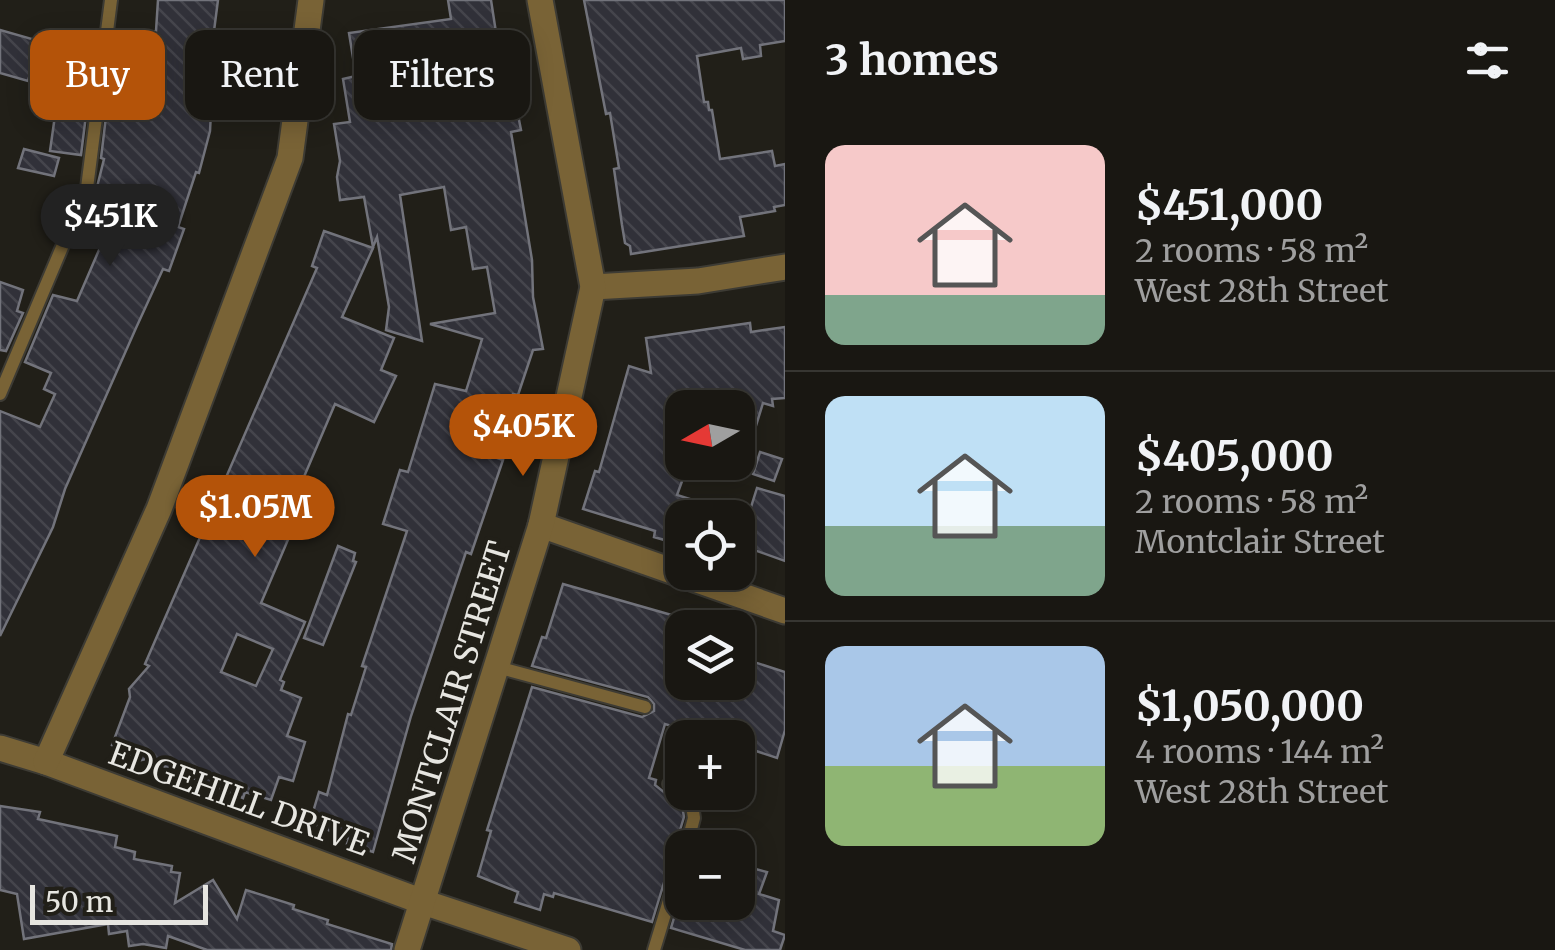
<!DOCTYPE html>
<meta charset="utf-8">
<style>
:root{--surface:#191712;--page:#262420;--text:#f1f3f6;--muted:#9f9f9f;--line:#373632;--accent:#b45309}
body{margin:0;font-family:Merriweather,serif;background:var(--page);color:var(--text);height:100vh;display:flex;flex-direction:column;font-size:38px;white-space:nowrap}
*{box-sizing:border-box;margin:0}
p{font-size:32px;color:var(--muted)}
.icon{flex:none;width:55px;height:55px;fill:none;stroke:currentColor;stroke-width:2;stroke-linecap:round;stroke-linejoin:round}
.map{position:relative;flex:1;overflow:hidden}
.panel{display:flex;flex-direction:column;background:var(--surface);width:770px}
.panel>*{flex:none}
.top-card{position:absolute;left:30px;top:30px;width:605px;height:90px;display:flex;gap:20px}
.needle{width:65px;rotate:261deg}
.tools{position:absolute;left:665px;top:390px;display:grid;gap:20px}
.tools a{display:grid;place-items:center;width:90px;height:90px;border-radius:20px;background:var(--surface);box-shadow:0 5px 25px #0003,0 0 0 2px var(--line);font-size:50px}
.scale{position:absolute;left:30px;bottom:25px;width:178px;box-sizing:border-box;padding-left:10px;border:5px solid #e7e6e1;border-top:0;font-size:28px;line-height:35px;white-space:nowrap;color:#e7e6e1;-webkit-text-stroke:8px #211f18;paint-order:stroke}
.price{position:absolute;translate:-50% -85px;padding:0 22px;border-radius:35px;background:var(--accent);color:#fff;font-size:32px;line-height:65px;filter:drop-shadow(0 2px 5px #0008)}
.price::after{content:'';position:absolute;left:50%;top:60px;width:30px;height:22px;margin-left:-15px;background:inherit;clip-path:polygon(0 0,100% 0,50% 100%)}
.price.on{background:#222;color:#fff}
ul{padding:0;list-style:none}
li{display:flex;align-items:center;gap:30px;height:250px;padding:0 40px}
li+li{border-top:2px solid var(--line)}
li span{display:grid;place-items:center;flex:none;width:280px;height:200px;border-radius:20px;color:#555}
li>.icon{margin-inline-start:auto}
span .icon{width:120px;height:120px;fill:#fffc;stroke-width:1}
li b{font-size:42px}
h2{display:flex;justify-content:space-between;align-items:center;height:120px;padding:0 40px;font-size:42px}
.tag{padding:0 35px;border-radius:20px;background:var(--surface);box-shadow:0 5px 25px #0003,0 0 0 2px var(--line);font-size:35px;line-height:90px}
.tag.on{background:var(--accent);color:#fff}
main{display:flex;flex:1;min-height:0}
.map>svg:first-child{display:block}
.building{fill:url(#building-back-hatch);stroke:#72737b;stroke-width:2.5;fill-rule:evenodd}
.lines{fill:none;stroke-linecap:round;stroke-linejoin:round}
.service-casing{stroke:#3d3b34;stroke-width:16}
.minor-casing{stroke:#3d3b34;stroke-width:29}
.tertiary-casing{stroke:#3d3b34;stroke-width:29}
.service{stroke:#796336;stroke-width:12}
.minor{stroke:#796336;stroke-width:25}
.tertiary{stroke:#796336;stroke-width:25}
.labels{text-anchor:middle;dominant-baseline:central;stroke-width:8;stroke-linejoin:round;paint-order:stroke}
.street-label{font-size:32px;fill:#e7e6e1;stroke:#211f18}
</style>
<main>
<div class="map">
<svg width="785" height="950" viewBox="0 0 785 950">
<defs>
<pattern id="building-back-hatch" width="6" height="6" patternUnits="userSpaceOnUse" patternTransform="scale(2.5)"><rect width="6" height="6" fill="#313139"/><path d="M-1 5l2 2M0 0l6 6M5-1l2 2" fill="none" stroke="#45454c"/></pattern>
</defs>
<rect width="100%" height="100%" fill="#211f18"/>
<g class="building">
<path d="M158,0H218L206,93H212L210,131L199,173L196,172L178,227L184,229L169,271L163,269L136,328L65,489L53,527L0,636V411L40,427L55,394L44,389L51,373L25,362L53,295L77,301L102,243L78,234L96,191L104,159L101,158L110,83L117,82L113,60L116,36L156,31Z"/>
<path d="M448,0H491L501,65L508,64L521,130L511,132L532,260L533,297L543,349L533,350L518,395L513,394L495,453L498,454L497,458L503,460L471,554L466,552L411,716L373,852L347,844L349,839L310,822L319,792L327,795L348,714L351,715L366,667L362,666L407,531L383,524L400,470L408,472L435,384L466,391L482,339L430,324L495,313L487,267L473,269L466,227L451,230L444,187L400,195L422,341L386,330L389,307L377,237L373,247L364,197L340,200L337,177L340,161L334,124L350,122L343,79L356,76L349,33L451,19ZM428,57L436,104L400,111L392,63Z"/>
<path d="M584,0H785V41L760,45L761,56L743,59L741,48L697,56L704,102H708L709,110H712L720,159L772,151L775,166L785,164V205L774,207L775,211L740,217L744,236L631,254L630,246L625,243L622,225L614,169L619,168L610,113L606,114Z"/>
<path d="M0,30L39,41L28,81L0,73Z"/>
<path d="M58,94L88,99L81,155L50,151Z"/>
<path d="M24,149L59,158L54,176L18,168Z"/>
<path d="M324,231L373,248L342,317L394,338L381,370L396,376L374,422L335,404L295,498L247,483L239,506L293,528L261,603L305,622L280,680L284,682L281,690L301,698L287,736L305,742L293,781L279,777L271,800L245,792L243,798L146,759L137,761L133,755L112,745L130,697L129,689L149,666L145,664L317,268L312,266ZM237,634L273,649L256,686L221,672Z"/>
<path d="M0,282L23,290L17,311L23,313L6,351L0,350Z"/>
<path d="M750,323L751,332L785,327V398L772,399L773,406L763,403L742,471H738V408H682V462H689L677,495L734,513V518H682V545L654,537L655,531L583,509L595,471L599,472L629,366L651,373L646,338Z"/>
<path d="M760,452L782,459L774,481L753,474Z"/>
<path d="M757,488L785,496V561L743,546L750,524L746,523Z"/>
<path d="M338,546L355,553L353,561L356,562L323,645L304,638Z"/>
<path d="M563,584L682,618V682H738V657L785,672V730L777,758L738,745V738H712L665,724L649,778L656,780L655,785L665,793L681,799L684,817L652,922L554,893L553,897L544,894L540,910L515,902L518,892L478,876L491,831L487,830L532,687L642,717L654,711V704L648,697L532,666L542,637L546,638Z"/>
<path d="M0,806L40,812L38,819L117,836L115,847L135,852L134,859L172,866L171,872L180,873L175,903L213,880L237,919L246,890L294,905L293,909L328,920L327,924L392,944L391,950H207L168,936L166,948L143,944L129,946L127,931L109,934L108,924L24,939L17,894L0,890Z"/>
<path d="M748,867L767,872L759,894L779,900L773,931L785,935L780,950H745L671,928L682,891V902H738Z"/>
</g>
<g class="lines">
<defs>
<g id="service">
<path d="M0,394L87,188L111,0"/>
<path d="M497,667L645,707"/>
<path d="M669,784L682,789"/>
<path d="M686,848L694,818L690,792"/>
<path d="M654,950L682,858"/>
</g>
<g id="minor">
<path d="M593,287L698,281L785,267"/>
<path d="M541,525L785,611"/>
<path d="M0,748L46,762L423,902L568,950"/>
<path d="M46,762L159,509L290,158L311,0"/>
</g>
<path id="tertiary" d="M407,950L541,525L593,287L540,0"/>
</defs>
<use href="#service" class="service-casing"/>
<use href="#minor" class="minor-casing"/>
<use href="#tertiary" class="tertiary-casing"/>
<use href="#service" class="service"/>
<use href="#minor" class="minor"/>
<use href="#tertiary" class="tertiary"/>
</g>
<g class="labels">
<g class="street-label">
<text transform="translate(452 702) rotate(-73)">MONTCLAIR STREET</text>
<text transform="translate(239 799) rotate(20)">EDGEHILL DRIVE</text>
</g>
</g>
</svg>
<div class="tools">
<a><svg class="needle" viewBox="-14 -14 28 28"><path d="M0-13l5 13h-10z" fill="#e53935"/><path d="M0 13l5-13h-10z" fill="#9f9f9f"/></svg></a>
<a><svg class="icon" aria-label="locate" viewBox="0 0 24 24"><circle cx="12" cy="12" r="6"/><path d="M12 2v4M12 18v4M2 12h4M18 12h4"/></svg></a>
<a><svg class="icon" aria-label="layers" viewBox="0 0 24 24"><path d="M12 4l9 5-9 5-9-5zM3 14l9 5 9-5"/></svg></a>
<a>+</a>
<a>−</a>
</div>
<div class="scale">50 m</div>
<b class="price on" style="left:110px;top:269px">$451K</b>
<b class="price" style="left:523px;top:479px">$405K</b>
<b class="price" style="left:255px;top:560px">$1.05M</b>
<div class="top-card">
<a class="tag on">Buy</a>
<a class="tag">Rent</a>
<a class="tag">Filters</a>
</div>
</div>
<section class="panel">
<h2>3 homes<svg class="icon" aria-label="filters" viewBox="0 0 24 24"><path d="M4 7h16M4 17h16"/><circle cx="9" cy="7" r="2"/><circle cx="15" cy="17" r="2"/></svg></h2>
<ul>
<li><span style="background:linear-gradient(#f6c9c9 75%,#7fa58c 0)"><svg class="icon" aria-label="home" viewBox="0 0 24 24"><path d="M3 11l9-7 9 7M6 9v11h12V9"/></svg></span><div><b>$451,000</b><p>2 rooms · 58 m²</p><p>West 28th Street</p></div></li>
<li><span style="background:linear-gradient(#bfe0f5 65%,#7fa58c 0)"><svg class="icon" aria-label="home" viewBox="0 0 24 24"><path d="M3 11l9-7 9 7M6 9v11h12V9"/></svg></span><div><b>$405,000</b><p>2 rooms · 58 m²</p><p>Montclair Street</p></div></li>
<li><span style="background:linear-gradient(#a9c7e8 60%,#8fb573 0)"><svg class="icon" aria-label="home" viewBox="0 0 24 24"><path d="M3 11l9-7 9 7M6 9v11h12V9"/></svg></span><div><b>$1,050,000</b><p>4 rooms · 144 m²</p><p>West 28th Street</p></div></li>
</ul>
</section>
</main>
